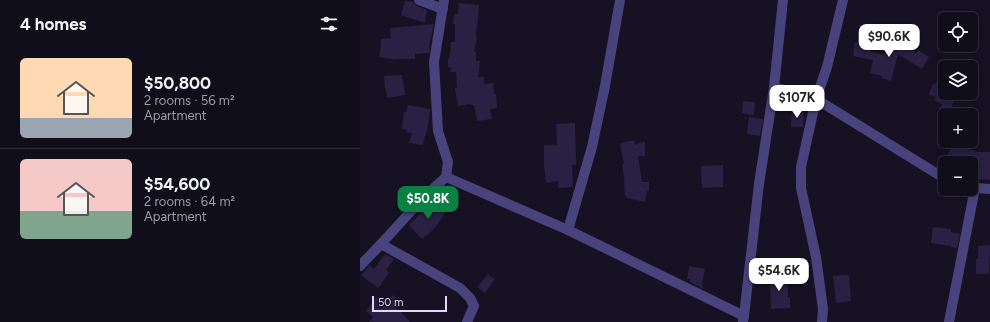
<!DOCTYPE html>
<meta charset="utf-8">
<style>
:root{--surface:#100e1b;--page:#191724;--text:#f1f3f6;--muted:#9c9ca3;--line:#302e3a;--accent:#0b8043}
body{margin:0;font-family:Figtree,sans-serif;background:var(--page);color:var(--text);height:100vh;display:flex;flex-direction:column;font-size:15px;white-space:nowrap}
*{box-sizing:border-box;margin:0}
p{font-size:13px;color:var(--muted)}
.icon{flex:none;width:22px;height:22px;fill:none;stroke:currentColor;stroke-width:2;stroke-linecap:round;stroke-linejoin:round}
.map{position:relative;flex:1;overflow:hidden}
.drawer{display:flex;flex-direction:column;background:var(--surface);width:360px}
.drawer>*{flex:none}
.controls{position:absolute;left:578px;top:12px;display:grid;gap:8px}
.controls a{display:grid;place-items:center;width:40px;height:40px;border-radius:6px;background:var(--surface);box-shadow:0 2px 10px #0003,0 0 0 1px var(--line);font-size:20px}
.scale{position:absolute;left:12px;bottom:10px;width:75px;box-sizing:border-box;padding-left:4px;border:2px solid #dfdafa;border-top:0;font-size:11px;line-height:14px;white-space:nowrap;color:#dfdafa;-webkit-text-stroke:3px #161224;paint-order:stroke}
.price{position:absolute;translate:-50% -34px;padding:0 9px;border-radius:8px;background:#fff;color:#222;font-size:13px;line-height:26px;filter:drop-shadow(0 1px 2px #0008)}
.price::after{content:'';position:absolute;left:50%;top:24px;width:12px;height:9px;margin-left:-6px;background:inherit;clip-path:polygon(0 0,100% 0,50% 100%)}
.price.current{background:var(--accent);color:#fff}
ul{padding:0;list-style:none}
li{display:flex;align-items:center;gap:12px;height:100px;padding:0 20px}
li+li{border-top:1px solid var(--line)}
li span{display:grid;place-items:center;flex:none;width:112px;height:80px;border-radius:6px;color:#555}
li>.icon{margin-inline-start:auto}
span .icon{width:48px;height:48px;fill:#fffc;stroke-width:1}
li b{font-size:17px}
h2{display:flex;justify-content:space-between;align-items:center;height:48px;padding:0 20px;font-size:17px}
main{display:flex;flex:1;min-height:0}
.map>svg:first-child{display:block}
.building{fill:#292043}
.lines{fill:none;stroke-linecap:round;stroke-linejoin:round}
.street{stroke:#48437d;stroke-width:10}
</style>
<main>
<section class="drawer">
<h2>4 homes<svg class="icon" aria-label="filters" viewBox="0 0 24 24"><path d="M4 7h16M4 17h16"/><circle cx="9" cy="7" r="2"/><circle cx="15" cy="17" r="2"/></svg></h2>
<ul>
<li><span style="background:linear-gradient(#ffd9b3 75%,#9aa5b1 0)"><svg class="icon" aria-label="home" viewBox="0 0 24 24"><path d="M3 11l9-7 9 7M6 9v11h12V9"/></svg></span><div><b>$50,800</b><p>2 rooms · 56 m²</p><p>Apartment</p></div></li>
<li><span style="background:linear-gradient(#f6c9c9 65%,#7fa58c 0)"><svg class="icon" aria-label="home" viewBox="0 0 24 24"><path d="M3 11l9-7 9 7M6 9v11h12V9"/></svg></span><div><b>$54,600</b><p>2 rooms · 64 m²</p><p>Apartment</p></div></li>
</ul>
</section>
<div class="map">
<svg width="630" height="322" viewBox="0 0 630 322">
<rect width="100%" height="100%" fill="#161224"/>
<g class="building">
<path d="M45,1L53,2L57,6L67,10L65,23L41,15Z"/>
<path d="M99,3L119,5L116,37H117L114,52H116V61H120L118,77H124V84L133,83L134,94H136L137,108L130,109L132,119L117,121L114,105H111V104L98,106L95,88H97L96,72H90L91,67H88V59H89L91,47V42H95V24H93L94,14H98Z"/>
<path d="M74,24L70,41L69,53L55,54V59H36V60L19,57L21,46V39L31,38L30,28Z"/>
<path d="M535,39L556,53L558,50L569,57L562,69L538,54L531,81L522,78V76L510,73L513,60L493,56L495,42L508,44L507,50L524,55Z"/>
<path d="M42,75L45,95L27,98L26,88L25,89L24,76Z"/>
<path d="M578,79L585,83V93H598L589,112L580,108L582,104L574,100L576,97L569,95L573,83L575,84Z"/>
<path d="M383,101L395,102L394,115L382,113Z"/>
<path d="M48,105L70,109V112L67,131L65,136L63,145L49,143L52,133L46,132L47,130L42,129L44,112H46Z"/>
<path d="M432,110L444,111L443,127H431Z"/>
<path d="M389,117L403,119L400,136L387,134Z"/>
<path d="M215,123L216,165H212L213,187L198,188V181L186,183L184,165V145H197L196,124Z"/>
<path d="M274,140L275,145L285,141V156H278L282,182H289V191H287L285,202L267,198V196H265L264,178L262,164H264L260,143Z"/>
<path d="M593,143L617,152H630V180L617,179V177H611V163H592L594,158L588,155Z"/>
<path d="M363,165V187L342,188L341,166Z"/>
<path d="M70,201L79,208L80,206L87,211L73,230L62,239L49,225L61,213Z"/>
<path d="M573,227L591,229V232L600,234L597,248L591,247V246L571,243Z"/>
<path d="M630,245L629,274H616V259H618V246Z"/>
<path d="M25,254L34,259L26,270L29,273L18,288L1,275L10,265L14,269Z"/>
<path d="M329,266L345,269L342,284L343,289L330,282V279H327Z"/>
<path d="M128,274L135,279L125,293L117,287Z"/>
<path d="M427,275L428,297H430V308L411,309L410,276Z"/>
<path d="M489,275L491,301L476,303L473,276Z"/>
<path d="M33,295L40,300L35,306L50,322H9L13,317L6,311L17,297L26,304Z"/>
</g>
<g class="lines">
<g class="street">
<path d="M59,0L83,9"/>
<path d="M414,87L456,99L579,175L585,178"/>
<path d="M86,177L208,230L384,316L383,322"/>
<path d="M611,187L615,188L630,189"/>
<path d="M208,230L232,147L245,86L260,0"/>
<path d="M21,244L100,288L110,298L114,306L107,322"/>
<path d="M0,266L21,244L63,198L86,177L88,162L78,131L74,62L84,0"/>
<path d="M384,316L399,184L414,87L423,0"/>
<path d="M462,322L463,309L456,257L441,188V167L456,99L467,67L483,0"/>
<path d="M589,322L615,188"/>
</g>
</g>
</svg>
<div class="controls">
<a><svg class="icon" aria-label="locate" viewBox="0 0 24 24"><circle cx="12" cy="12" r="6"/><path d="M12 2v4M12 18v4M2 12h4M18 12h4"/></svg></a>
<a><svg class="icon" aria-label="layers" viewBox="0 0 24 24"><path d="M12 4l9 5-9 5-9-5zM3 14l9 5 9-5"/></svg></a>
<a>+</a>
<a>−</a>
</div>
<div class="scale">50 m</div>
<b class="price" style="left:529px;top:58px">$90.6K</b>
<b class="price" style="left:437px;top:119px">$107K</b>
<b class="price current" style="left:68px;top:220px">$50.8K</b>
<b class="price" style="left:419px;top:292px">$54.6K</b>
</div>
</main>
